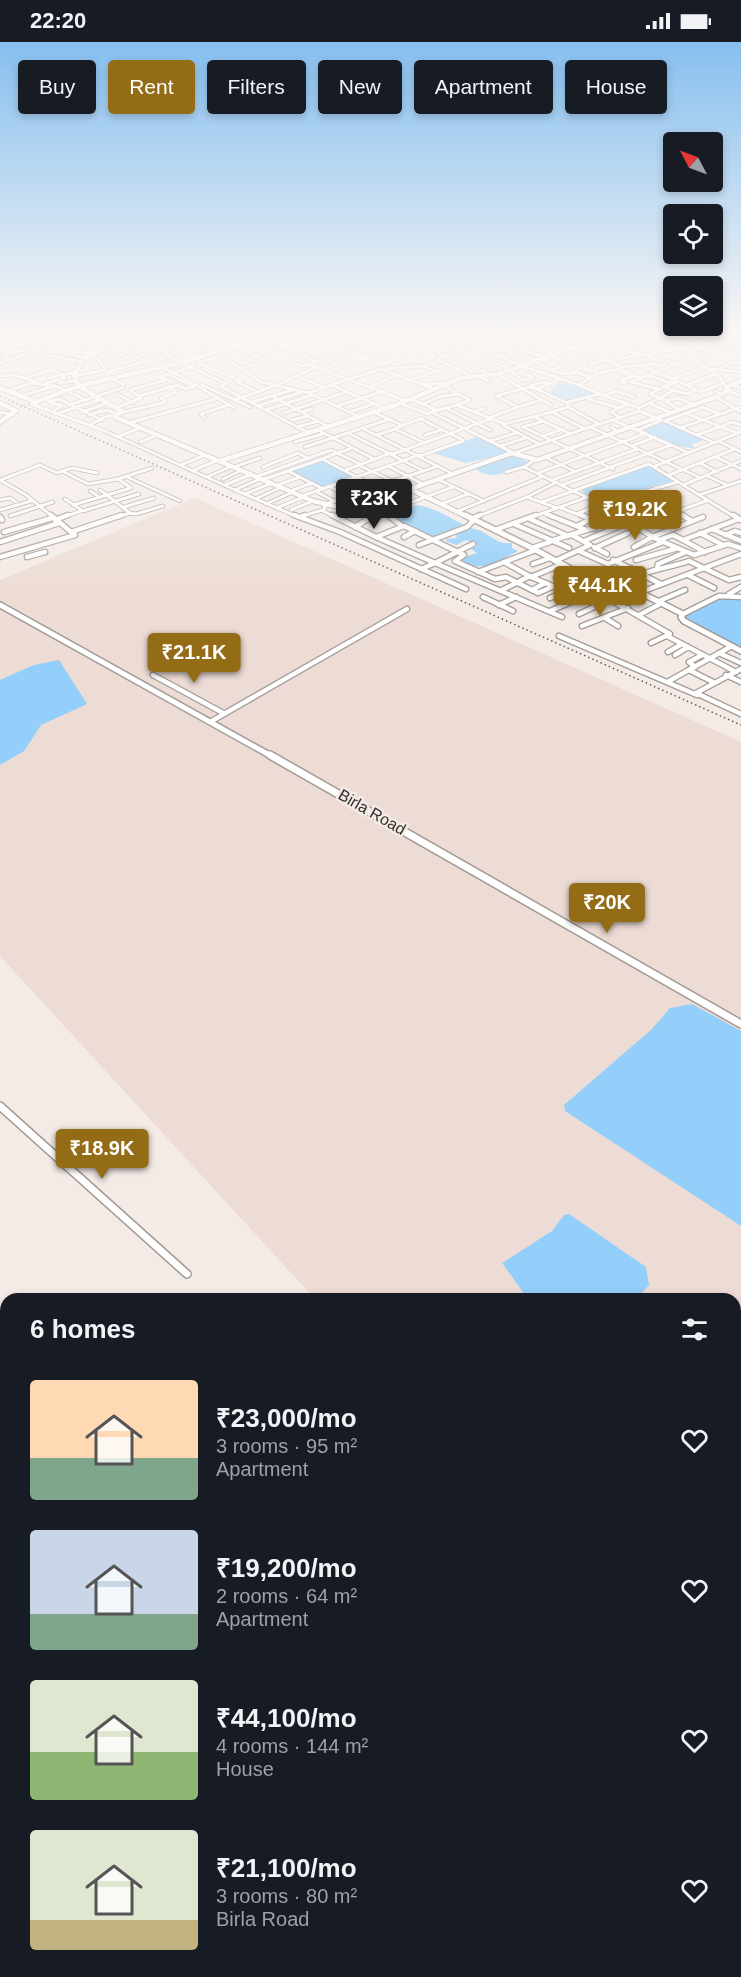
<!DOCTYPE html>
<meta charset="utf-8">
<style>
:root{--surface:#171b24;--page:#242831;--text:#f1f3f6;--muted:#9ea1a6;--accent:#936c15}
body{margin:0;font-family:Arial,sans-serif;background:var(--page);color:var(--text);height:100vh;display:flex;flex-direction:column;font-size:22px;white-space:nowrap}
*{box-sizing:border-box;margin:0}
p{font-size:20px;color:var(--muted)}
.icon{flex:none;width:33px;height:33px;fill:none;stroke:currentColor;stroke-width:2;stroke-linecap:round;stroke-linejoin:round}
.map{position:relative;flex:1;overflow:hidden}
.sheet{position:absolute;left:0px;top:1251px;width:741px;height:684px;display:flex;flex-direction:column;background:var(--surface);border-radius:18px 18px 0 0;box-shadow:0 3px 9px #0003}
.sheet>*{flex:none}
.top-card{position:absolute;left:18px;top:18px;width:705px;height:54px;display:flex;gap:12px}
.needle{width:39px;rotate:311deg}
.fabs{position:absolute;left:663px;top:90px;display:grid;gap:12px}
.fabs a{display:grid;place-items:center;width:60px;height:60px;border-radius:6px;background:var(--surface);box-shadow:0 3px 9px #0003;font-size:30px}
.price{position:absolute;translate:-50% -51px;padding:0 14px;border-radius:6px;background:var(--accent);color:#fff;font-size:20px;line-height:39px;filter:drop-shadow(0 2px 3px #0008)}
.price::after{content:'';position:absolute;left:50%;top:36px;width:18px;height:14px;margin-left:-9px;background:inherit;clip-path:polygon(0 0,100% 0,50% 100%)}
.price.current{background:#222;color:#fff}
ul{padding:0;list-style:none}
li{display:flex;align-items:center;gap:18px;height:150px;padding:0 30px}
li span{display:grid;place-items:center;flex:none;width:168px;height:120px;border-radius:6px;color:#555}
li>.icon{margin-inline-start:auto}
span .icon{width:72px;height:72px;fill:#fffc;stroke-width:1}
li b{font-size:26px}
h2{display:flex;justify-content:space-between;align-items:center;height:72px;padding:0 30px;font-size:26px}
.tag{padding:0 21px;border-radius:6px;background:var(--surface);box-shadow:0 3px 9px #0003;font-size:21px;line-height:54px}
.tag.current{background:var(--accent);color:#fff}
.status{display:flex;justify-content:space-between;align-items:center;height:42px;padding:0 30px;background:var(--surface);direction:ltr}
.status svg{height:16px;fill:currentColor}
.map>svg:first-child{display:block}
.built{fill:#eddcd5}
.water{fill:#93cffa}
.lines{fill:none;stroke-linecap:round;stroke-linejoin:round}
.minor-tunnel{stroke:#cdc5c1;stroke-width:3;stroke-dasharray:3 1.5;stroke-linecap:butt}
.minor-far3-casing{stroke:#a29a95;stroke-width:4.5}
.minor-far2-casing{stroke:#a29a95;stroke-width:7}
.minor-far1-casing{stroke:#a29a95;stroke-width:10}
.minor-casing{stroke:#a29a95;stroke-width:12}
.tertiary-far2-casing{stroke:#a29a95;stroke-width:6}
.tertiary-far1-casing{stroke:#a29a95;stroke-width:8}
.tertiary-casing{stroke:#a29a95;stroke-width:10}
.secondary-casing{stroke:#a29a95;stroke-width:6}
.minor-far3{stroke:#fff;stroke-width:3}
.minor-far2{stroke:#fff;stroke-width:4.5}
.minor-far1{stroke:#fff;stroke-width:7}
.minor{stroke:#fff;stroke-width:9}
.tertiary-far2{stroke:#fff;stroke-width:4.5}
.tertiary-far1{stroke:#fff;stroke-width:5}
.tertiary{stroke:#fff;stroke-width:7}
.secondary{stroke:#fff;stroke-width:4.5}
.rail{stroke:#605c59;stroke-width:1.5;stroke-dasharray:1.5 3;stroke-linecap:butt}
.labels{text-anchor:middle;dominant-baseline:central;stroke-width:5;stroke-linejoin:round;paint-order:stroke}
.street-label{font-size:16px;fill:#322f2d;stroke:#f4ebe6}
</style>
<div class="status"><b>22:20</b><svg viewBox="0 0 49 12"><path d="M0 12V9h3v3zM5 12V6h3v6zM10 12V3h3v9zM15 12V0h3v12zM26 1h20v11H26zM47 4h2v5h-2z"/></svg></div>
<div class="map">
<svg width="741" height="1935" viewBox="0 0 741 1935">
<rect width="100%" height="100%" fill="#f4ebe6"/>
<path class="built" d="M195,456L741,700V1548L735,1544V1257H315L0,914V538Z"/>
<g class="water">
<path d="M561,340L598,351L581,354L566,360L553,354L550,347Z"/>
<path d="M657,380C673,381 684,392 699,394L702,399L692,402L694,406C679,406 652,397 642,386Z"/>
<path d="M476,395L509,409L505,412L466,421L433,411Z"/>
<path d="M508,414H515L528,420C513,428 489,441 475,426Z"/>
<path d="M323,419L354,433L319,446L312,439L302,438L287,430L289,427Z"/>
<path d="M648,424L667,434L672,439L605,458L583,451L582,445L637,425Z"/>
<path d="M414,463C435,464 452,478 469,485C473,487 478,487 483,490C492,495 500,503 512,501V506L518,509C495,521 484,530 458,520L457,517L477,511L470,506L476,505L475,502L466,498L456,503L446,499V497L457,496L456,493L464,486L432,495L390,474L411,467Z"/>
<path d="M723,555L741,556V605L684,578L683,573L708,560Z"/>
<path d="M59,618L87,662L41,683L24,709L0,723V638L34,623Z"/>
<path d="M692,962L741,989V1184L565,1069L564,1063L652,987L670,966Z"/>
<path d="M569,1172L646,1225L649,1243L636,1257H528L502,1221L552,1189L564,1173Z"/>
</g>
<g class="lines">
<path class="minor-tunnel" d="M19,365L31,362"/>
<defs>
<g id="minor-far3">
<path d="M131,288L124,291L131,295L139,293"/>
<path d="M168,288L213,311"/>
<path d="M214,288L243,301"/>
<path d="M240,288L258,297"/>
<path d="M275,288L282,294"/>
<path d="M321,288L365,308"/>
<path d="M401,288L423,295"/>
<path d="M521,288L623,325L619,328L641,336L709,309L658,288"/>
<path d="M567,288H582"/>
<path d="M453,289L472,296"/>
<path d="M12,290L22,288"/>
<path d="M48,291L56,293L72,288"/>
<path d="M285,293L297,299L283,305L316,320L310,323L406,359"/>
<path d="M183,294L202,288"/>
<path d="M103,295L121,302L115,304"/>
<path d="M142,295L159,288"/>
<path d="M270,295L284,304"/>
<path d="M539,295L559,288"/>
<path d="M676,295L692,290L689,288"/>
<path d="M378,296L395,288"/>
<path d="M422,296L427,289L432,288"/>
<path d="M26,297L20,293L30,290"/>
<path d="M318,297L346,288"/>
<path d="M410,298L424,301L427,306L380,323L363,317Z"/>
<path d="M595,298L641,313L664,310"/>
<path d="M654,298L672,293"/>
<path d="M32,299L48,302L59,297"/>
<path d="M66,299L59,297L77,292L72,288"/>
<path d="M191,300L216,295"/>
<path d="M130,301L173,291"/>
<path d="M169,301L187,297"/>
<path d="M521,301L554,313"/>
<path d="M552,301L546,304L562,310"/>
<path d="M713,301L741,309"/>
<path d="M424,302L439,298"/>
<path d="M701,303L741,296"/>
<path d="M233,304L266,319"/>
<path d="M619,304L645,298L629,288"/>
<path d="M358,305L378,296L389,299"/>
<path d="M674,305L660,308L672,309L694,301"/>
<path d="M427,306L460,298L522,324L579,343"/>
<path d="M98,308L115,304L145,319L108,330"/>
<path d="M102,308L119,317L134,314"/>
<path d="M304,308L315,311"/>
<path d="M17,309L9,305L22,302"/>
<path d="M38,310L22,302L32,299L26,297L50,288"/>
<path d="M216,310L261,340L309,351L359,375"/>
<path d="M529,310L546,315"/>
<path d="M38,311L81,320"/>
<path d="M168,313L164,310L192,302"/>
<path d="M298,313L286,318L302,324L310,323"/>
<path d="M502,313C506,312 512,311 516,311C534,313 555,338 574,330"/>
<path d="M646,313L661,319"/>
<path d="M88,314L98,317L109,333"/>
<path d="M255,314L283,305"/>
<path d="M443,314L506,295"/>
<path d="M549,314L571,322"/>
<path d="M304,315L344,299"/>
<path d="M86,316L69,312L78,309L91,312"/>
<path d="M10,317L2,314L30,306"/>
<path d="M363,317L353,313L408,291"/>
<path d="M542,317L561,325L553,327"/>
<path d="M693,317L720,335L726,345"/>
<path d="M155,318L171,314"/>
<path d="M612,318L640,313"/>
<path d="M440,319L438,317L443,314L436,310C469,299 498,286 532,298L488,308"/>
<path d="M666,319L677,323"/>
<path d="M183,320L168,313L181,309L199,316"/>
<path d="M316,320L340,310L353,313"/>
<path d="M0,321L66,299L83,301L100,297"/>
<path d="M182,321L227,342L220,344L307,390"/>
<path d="M197,321L220,314"/>
<path d="M199,321L241,339"/>
<path d="M496,321L510,327"/>
<path d="M590,322L607,317"/>
<path d="M46,324L62,333L74,331"/>
<path d="M470,324L485,330"/>
<path d="M642,324L652,321L661,324"/>
<path d="M162,325C188,337 210,352 235,366"/>
<path d="M623,325L639,323L677,339"/>
<path d="M720,326L734,320L741,321"/>
<path d="M239,327L257,322"/>
<path d="M323,327L355,315"/>
<path d="M382,327L423,324"/>
<path d="M710,327L741,330"/>
<path d="M508,328L523,338L533,336L527,332"/>
<path d="M436,329L423,324L440,319L472,334"/>
<path d="M598,331L619,327"/>
<path d="M168,332L194,345"/>
<path d="M497,332L551,363"/>
<path d="M476,333L488,339"/>
<path d="M0,334L14,333L37,340"/>
<path d="M74,334L106,328"/>
<path d="M296,334L324,345"/>
<path d="M650,334L671,341"/>
<path d="M28,335L52,328"/>
<path d="M591,335L574,330L582,325L598,331L579,343L600,352"/>
<path d="M560,337L537,347L567,361"/>
<path d="M640,337L631,340L658,347"/>
<path d="M673,337L706,324"/>
<path d="M166,338L130,348L139,354L178,343L185,347L193,345"/>
<path d="M166,338L159,335L191,325"/>
<path d="M412,338L436,329L441,331"/>
<path d="M678,339L697,348L686,352L664,345Z"/>
<path d="M237,340L258,350"/>
<path d="M46,341L65,336L62,333L49,336"/>
<path d="M59,341L76,339"/>
<path d="M625,341L620,339L634,334"/>
<path d="M202,343L250,365"/>
<path d="M331,343L381,327L434,347"/>
<path d="M687,343L715,332"/>
<path d="M732,343L741,346"/>
<path d="M372,344L398,333"/>
<path d="M530,344L544,340L551,342"/>
<path d="M664,345L650,352L660,356L674,348"/>
<path d="M292,348L272,354L327,384"/>
<path d="M727,348L741,354"/>
<path d="M8,349L31,341L55,344"/>
<path d="M715,349L721,352"/>
<path d="M700,350L722,342"/>
<path d="M309,351L331,343L384,366"/>
<path d="M24,353L55,344L86,358"/>
<path d="M119,353L134,361"/>
<path d="M606,353L616,349L634,355"/>
<path d="M680,355L678,356L692,362"/>
<path d="M716,355L741,370"/>
<path d="M411,357L437,368"/>
<path d="M588,357L619,366L629,362"/>
<path d="M234,358L277,343L316,325"/>
<path d="M48,359L61,364L54,369"/>
<path d="M51,359L59,357L102,378"/>
<path d="M666,359L678,367"/>
<path d="M252,360L272,354"/>
<path d="M399,361L428,372L431,370L514,411L590,385"/>
<path d="M648,361L669,370"/>
<path d="M31,362L105,389L235,448L262,436"/>
<path d="M423,362L439,355L458,352L442,341L424,343"/>
<path d="M69,363L122,346L124,343L113,337"/>
<path d="M457,363L470,358L458,352"/>
<path d="M258,364L302,350"/>
<path d="M337,364L384,349"/>
<path d="M518,365L541,358"/>
<path d="M568,365V360L600,352L639,366"/>
<path d="M116,366L141,356L139,354"/>
<path d="M446,366L490,388"/>
<path d="M619,366L611,370L619,375"/>
<path d="M266,368L312,353"/>
<path d="M639,369L613,378L671,403"/>
<path d="M0,370L13,373"/>
<path d="M82,370L108,361"/>
<path d="M302,370L312,367"/>
<path d="M350,370L373,362"/>
<path d="M373,370L404,384"/>
<path d="M431,370L457,363L505,382L552,370"/>
<path d="M474,370L485,366"/>
<path d="M59,371L101,357"/>
<path d="M120,371L166,360L161,356L176,350L169,344"/>
<path d="M284,371L346,350"/>
<path d="M685,371L737,391"/>
<path d="M89,373L106,368L117,372"/>
<path d="M491,375L518,365L496,354L528,345L537,347"/>
<path d="M534,375L571,392"/>
<path d="M205,376L201,372L228,363"/>
<path d="M421,377L463,398"/>
<path d="M659,377L639,369V366L660,356L666,359L678,356"/>
<path d="M292,378L308,374"/>
<path d="M613,378L590,385L701,436"/>
<path d="M128,381L216,357"/>
<path d="M90,383L107,374H114"/>
<path d="M503,383L539,402"/>
<path d="M297,385L318,379"/>
<path d="M523,385L613,427"/>
<path d="M523,385L544,379"/>
<path d="M611,385L617,389"/>
<path d="M362,386L451,431"/>
<path d="M396,386L422,376"/>
<path d="M680,386L741,365"/>
<path d="M316,387L374,417"/>
<path d="M585,387L552,370L568,365L599,382"/>
<path d="M638,388L662,378"/>
<path d="M348,391L424,429"/>
<path d="M377,393L395,387L425,401"/>
<path d="M425,393L441,388"/>
<path d="M697,393L733,380L741,383"/>
<path d="M543,394L563,387"/>
<path d="M117,395L140,386"/>
<path d="M490,399L516,391"/>
<path d="M718,399L741,410"/>
<path d="M140,400L158,393"/>
<path d="M295,400L323,392"/>
<path d="M623,400L646,391"/>
<path d="M715,401L665,379L703,365L720,372"/>
<path d="M501,404L525,396"/>
<path d="M632,404L655,395"/>
<path d="M305,405L387,378"/>
<path d="M393,412L493,376"/>
<path d="M420,414L463,399"/>
<path d="M545,415L576,430"/>
<path d="M716,415L741,427"/>
<path d="M322,417L337,411L360,422"/>
<path d="M535,418L524,425L573,449L649,422L735,475"/>
<path d="M700,421L717,430"/>
<path d="M181,423L205,413"/>
<path d="M358,423L410,447"/>
<path d="M388,424L419,413"/>
<path d="M655,424L741,390"/>
<path d="M234,425L260,416"/>
<path d="M263,425L298,411L309,417"/>
<path d="M346,428L391,411"/>
<path d="M62,429L88,442L118,437"/>
<path d="M192,429L218,418"/>
<path d="M288,429L323,447"/>
<path d="M506,430L524,425"/>
<path d="M538,431L622,400"/>
<path d="M669,433L735,407"/>
<path d="M258,434L331,408L337,411L350,407"/>
<path d="M707,434L727,443"/>
<path d="M127,435L180,459"/>
<path d="M207,435L232,424"/>
<path d="M223,437L242,428"/>
<path d="M265,437L322,417L376,445"/>
<path d="M437,437L484,459"/>
<path d="M0,438L40,423L57,431L72,426L97,431"/>
<path d="M0,438L26,453L53,475"/>
<path d="M552,438L637,407"/>
<path d="M557,440L527,455L557,466"/>
<path d="M343,441L364,448"/>
<path d="M225,443L252,432"/>
<path d="M278,443L300,435"/>
<path d="M562,443L671,403L689,411"/>
<path d="M683,443L741,419"/>
<path d="M330,445L349,454"/>
<path d="M100,448L130,471L118,475"/>
<path d="M235,448L298,475"/>
<path d="M90,449L98,454"/>
<path d="M290,449L312,441"/>
<path d="M315,449L334,459"/>
<path d="M245,452L272,441"/>
<path d="M699,453L741,439"/>
<path d="M302,454L388,424L423,442"/>
<path d="M647,455L675,470L706,459"/>
<path d="M65,457L83,469L139,452"/>
<path d="M255,457L282,445"/>
<path d="M0,458L10,456L16,460"/>
<path d="M542,460L573,449L602,462L576,472"/>
<path d="M624,460L652,474L675,470L684,475"/>
<path d="M266,462L293,450"/>
<path d="M441,462L468,452"/>
<path d="M73,463L131,446L118,437L152,426"/>
<path d="M323,463L438,424"/>
<path d="M326,463L323,469L335,475"/>
<path d="M124,465L154,456"/>
<path d="M276,466L304,455"/>
<path d="M561,466L585,475"/>
<path d="M636,466L620,472L602,462L678,440"/>
<path d="M0,468L31,459"/>
<path d="M291,468L313,459"/>
<path d="M351,468L371,475"/>
<path d="M642,469L655,465"/>
<path d="M383,470L390,475"/>
<path d="M456,470L544,434"/>
<path d="M130,471L136,472L163,464"/>
<path d="M545,472L553,475"/>
<path d="M10,474L53,460"/>
<path d="M64,475L81,469"/>
<path d="M300,475L322,468"/>
<path d="M371,475L453,445"/>
<path d="M476,475L527,455"/>
<path d="M532,475L588,455"/>
<path d="M596,475L606,471L615,475"/>
<path d="M615,475L620,472"/>
</g>
<g id="minor-far2">
<path d="M51,473L71,490"/>
<path d="M294,473L340,490L466,547"/>
<path d="M332,473L376,495L404,484L464,513L455,519L495,537L506,535L532,548L545,541"/>
<path d="M367,473H375"/>
<path d="M388,473L402,484"/>
<path d="M549,473L586,488L554,498"/>
<path d="M612,473L615,475"/>
<path d="M618,473L615,475L634,485"/>
<path d="M651,473H655"/>
<path d="M682,473L692,479"/>
<path d="M733,473L741,478"/>
<path d="M0,475L2,478"/>
<path d="M300,475L305,473"/>
<path d="M703,475L652,495L694,513L728,502L741,506"/>
<path d="M471,477L480,473"/>
<path d="M530,477L568,494"/>
<path d="M591,477L600,473"/>
<path d="M55,478L68,473"/>
<path d="M514,482L569,506"/>
<path d="M577,484L591,477L581,473"/>
<path d="M355,485L371,475"/>
<path d="M640,487L653,495"/>
<path d="M712,487L741,499"/>
<path d="M495,488L536,473"/>
<path d="M586,488L595,486"/>
<path d="M4,490L52,476"/>
<path d="M71,490L122,473"/>
<path d="M700,491L723,503"/>
<path d="M725,493L735,489L741,491"/>
<path d="M376,495L435,521L421,527"/>
<path d="M404,495L415,489"/>
<path d="M659,498L673,493L683,498"/>
<path d="M584,499L627,481"/>
<path d="M0,500L59,481"/>
<path d="M473,502L435,521L562,575"/>
<path d="M419,503L467,485L474,478"/>
<path d="M594,505L607,512"/>
<path d="M634,505L652,495"/>
<path d="M532,506L550,500"/>
<path d="M595,506L628,491"/>
<path d="M579,509L608,522L663,500"/>
<path d="M705,510L683,498L739,477"/>
<path d="M0,515L75,493L71,490"/>
<path d="M27,515L45,510"/>
<path d="M613,518L661,542"/>
<path d="M636,518L678,506"/>
<path d="M555,519L590,503L572,493"/>
<path d="M504,520L531,535L560,523"/>
<path d="M533,522L550,516"/>
<path d="M657,527L658,522L686,510"/>
<path d="M478,530L536,508"/>
<path d="M642,532C658,526 672,525 689,519L729,538L741,535"/>
<path d="M688,533L714,546"/>
<path d="M531,535L570,551L590,546L670,592L651,601"/>
<path d="M609,535L639,550"/>
<path d="M556,536L574,530"/>
<path d="M594,541L631,526"/>
<path d="M502,548L530,534"/>
<path d="M532,548L538,551L554,544"/>
<path d="M641,550L741,512"/>
<path d="M729,552L741,545"/>
<path d="M483,555L513,569"/>
<path d="M550,556L566,549"/>
<path d="M659,559L685,548"/>
<path d="M499,563L516,555"/>
<path d="M550,569L597,549"/>
<path d="M579,572L611,557"/>
<path d="M683,572L719,554L741,555"/>
<path d="M639,573L662,561"/>
<path d="M605,576L618,584"/>
<path d="M582,584L628,566"/>
<path d="M559,594L697,653"/>
<path d="M667,594L736,630"/>
<path d="M668,610L682,602"/>
<path d="M719,611L741,621"/>
<path d="M675,613L688,605"/>
<path d="M695,625L689,620L702,613"/>
<path d="M741,627L696,651L741,672"/>
<path d="M689,628L713,640"/>
<path d="M153,633L223,671"/>
<path d="M726,633L741,640"/>
<path d="M669,639L732,604"/>
<path d="M210,680L407,567"/>
</g>
<path id="minor-far1" d="M0,1064L187,1232"/>
<path id="minor" d="M90,1929L94,1935"/>
<g id="tertiary-far2">
<path d="M115,288L100,297L103,306L83,318L74,334L79,344L121,369L115,375L313,459L351,468L512,411L537,418L716,355L727,349L726,345L741,339"/>
<path d="M0,346L36,360"/>
<path d="M220,419L399,362L461,336L498,332L616,291L610,288"/>
<path d="M410,447L468,475"/>
</g>
<g id="tertiary-far1">
<path d="M465,473L536,508L626,557L639,550L683,572L681,575L684,579L741,609"/>
<path d="M0,563L273,715"/>
</g>
<path id="tertiary" d="M270,713L741,982"/>
<g id="secondary">
<path d="M12,350L36,360L79,344L183,320L258,297L308,288"/>
<path d="M0,361L16,369L0,380"/>
</g>
</defs>
<use href="#minor-far3" class="minor-far3-casing"/>
<use href="#minor-far2" class="minor-far2-casing"/>
<use href="#minor-far1" class="minor-far1-casing"/>
<use href="#minor" class="minor-casing"/>
<use href="#tertiary-far2" class="tertiary-far2-casing"/>
<use href="#tertiary-far1" class="tertiary-far1-casing"/>
<use href="#tertiary" class="tertiary-casing"/>
<use href="#secondary" class="secondary-casing"/>
<use href="#minor-far3" class="minor-far3"/>
<use href="#minor-far2" class="minor-far2"/>
<use href="#minor-far1" class="minor-far1"/>
<use href="#minor" class="minor"/>
<use href="#tertiary-far2" class="tertiary-far2"/>
<use href="#tertiary-far1" class="tertiary-far1"/>
<use href="#tertiary" class="tertiary"/>
<use href="#secondary" class="secondary"/>
<path class="rail" d="M0,354L741,683"/>
</g>
<linearGradient id="sky" x2="0" y2="1"><stop stop-color="#86bfef"/><stop offset="0.52" stop-color="#faf6f4"/><stop offset="1" stop-color="#faf6f4" stop-opacity="0"/></linearGradient>
<rect width="741" height="559" fill="url(#sky)"/>
<g class="labels">
<g class="street-label">
<text transform="translate(372 770) rotate(30)">Birla Road</text>
</g>
</g>
</svg>
<div class="fabs">
<a><svg class="needle" viewBox="-14 -14 28 28"><path d="M0-13l5 13h-10z" fill="#e53935"/><path d="M0 13l5-13h-10z" fill="#9ea1a6"/></svg></a>
<a><svg class="icon" aria-label="locate" viewBox="0 0 24 24"><circle cx="12" cy="12" r="6"/><path d="M12 2v4M12 18v4M2 12h4M18 12h4"/></svg></a>
<a><svg class="icon" aria-label="layers" viewBox="0 0 24 24"><path d="M12 4l9 5-9 5-9-5zM3 14l9 5 9-5"/></svg></a>
</div>
<b class="price current" style="left:374px;top:488px">₹23K</b>
<b class="price" style="left:635px;top:499px">₹19.2K</b>
<b class="price" style="left:600px;top:575px">₹44.1K</b>
<b class="price" style="left:194px;top:642px">₹21.1K</b>
<b class="price" style="left:607px;top:892px">₹20K</b>
<b class="price" style="left:102px;top:1138px">₹18.9K</b>
<div class="top-card">
<a class="tag">Buy</a>
<a class="tag current">Rent</a>
<a class="tag">Filters</a>
<a class="tag">New</a>
<a class="tag">Apartment</a>
<a class="tag">House</a>
</div>
<section class="sheet">
<h2>6 homes<svg class="icon" aria-label="filters" viewBox="0 0 24 24"><path d="M4 7h16M4 17h16"/><circle cx="9" cy="7" r="2"/><circle cx="15" cy="17" r="2"/></svg></h2>
<ul>
<li><span style="background:linear-gradient(#ffd9b3 65%,#7fa58c 0)"><svg class="icon" aria-label="home" viewBox="0 0 24 24"><path d="M3 11l9-7 9 7M6 9v11h12V9"/></svg></span><div><b>₹23,000/mo</b><p>3 rooms · 95 m²</p><p>Apartment</p></div><svg class="icon" aria-label="heart" viewBox="0 0 24 24"><path d="M12 20l-8-8c-3-5 5-10 8-4 3-6 11-1 8 4z"/></svg></li>
<li><span style="background:linear-gradient(#c9d6e8 70%,#7fa58c 0)"><svg class="icon" aria-label="home" viewBox="0 0 24 24"><path d="M3 11l9-7 9 7M6 9v11h12V9"/></svg></span><div><b>₹19,200/mo</b><p>2 rooms · 64 m²</p><p>Apartment</p></div><svg class="icon" aria-label="heart" viewBox="0 0 24 24"><path d="M12 20l-8-8c-3-5 5-10 8-4 3-6 11-1 8 4z"/></svg></li>
<li><span style="background:linear-gradient(#dfe7d0 60%,#8fb573 0)"><svg class="icon" aria-label="home" viewBox="0 0 24 24"><path d="M3 11l9-7 9 7M6 9v11h12V9"/></svg></span><div><b>₹44,100/mo</b><p>4 rooms · 144 m²</p><p>House</p></div><svg class="icon" aria-label="heart" viewBox="0 0 24 24"><path d="M12 20l-8-8c-3-5 5-10 8-4 3-6 11-1 8 4z"/></svg></li>
<li><span style="background:linear-gradient(#dfe7d0 75%,#c2b280 0)"><svg class="icon" aria-label="home" viewBox="0 0 24 24"><path d="M3 11l9-7 9 7M6 9v11h12V9"/></svg></span><div><b>₹21,100/mo</b><p>3 rooms · 80 m²</p><p>Birla Road</p></div><svg class="icon" aria-label="heart" viewBox="0 0 24 24"><path d="M12 20l-8-8c-3-5 5-10 8-4 3-6 11-1 8 4z"/></svg></li>
</ul>
</section>
</div>
